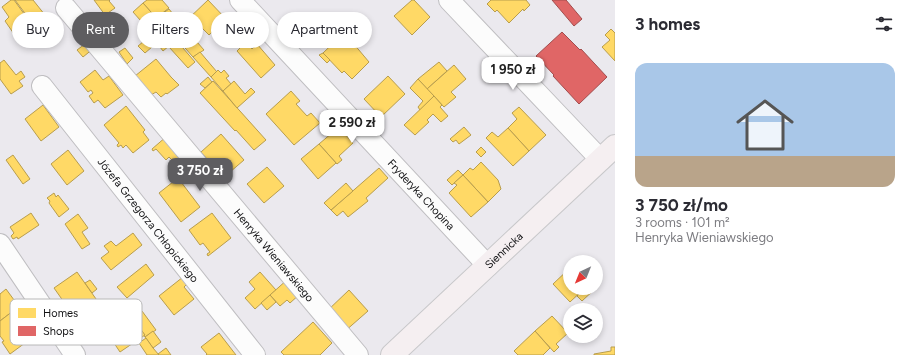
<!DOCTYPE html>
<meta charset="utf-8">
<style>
:root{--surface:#fff;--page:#f2f2f3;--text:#2b2b33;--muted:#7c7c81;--accent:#5e5d60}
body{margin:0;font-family:Figtree,sans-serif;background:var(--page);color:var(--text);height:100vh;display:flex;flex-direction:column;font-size:15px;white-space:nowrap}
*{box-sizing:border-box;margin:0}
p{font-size:13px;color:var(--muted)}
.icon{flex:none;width:22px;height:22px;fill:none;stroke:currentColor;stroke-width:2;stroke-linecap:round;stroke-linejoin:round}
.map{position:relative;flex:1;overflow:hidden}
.drawer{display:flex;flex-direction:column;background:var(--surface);width:300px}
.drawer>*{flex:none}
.guide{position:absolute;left:12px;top:12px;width:380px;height:36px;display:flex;gap:8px}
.needle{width:26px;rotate:223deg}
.buttons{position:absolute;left:563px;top:255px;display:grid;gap:8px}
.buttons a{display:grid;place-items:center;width:40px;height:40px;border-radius:50%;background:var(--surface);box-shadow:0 2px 6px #0003;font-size:20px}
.price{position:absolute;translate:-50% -34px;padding:0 9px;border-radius:8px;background:#fff;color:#222;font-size:13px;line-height:26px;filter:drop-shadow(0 1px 2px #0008)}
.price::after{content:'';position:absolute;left:50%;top:24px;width:12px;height:9px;margin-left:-6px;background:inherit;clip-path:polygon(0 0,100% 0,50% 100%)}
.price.current{background:var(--accent);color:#fff}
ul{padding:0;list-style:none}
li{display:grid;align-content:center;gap:8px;height:212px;padding:0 20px}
li span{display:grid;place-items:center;height:124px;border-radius:12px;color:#555}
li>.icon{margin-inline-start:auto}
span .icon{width:72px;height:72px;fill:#fffc;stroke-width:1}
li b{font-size:17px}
h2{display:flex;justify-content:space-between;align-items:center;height:48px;padding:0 20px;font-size:17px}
.chip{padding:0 14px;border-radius:18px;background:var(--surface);box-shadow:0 2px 6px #0003;font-size:14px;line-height:36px}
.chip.current{background:var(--accent);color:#fff}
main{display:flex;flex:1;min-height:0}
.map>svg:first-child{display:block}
.homes{fill:#ffd966;stroke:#b89d4d}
.shops{fill:#e06666;stroke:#a24d4d}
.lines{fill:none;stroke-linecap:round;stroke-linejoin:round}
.minor-casing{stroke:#bfbec1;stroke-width:22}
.major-casing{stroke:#c8c8ca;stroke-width:24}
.minor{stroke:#fcfcfc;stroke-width:20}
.major{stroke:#f5eff1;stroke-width:22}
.labels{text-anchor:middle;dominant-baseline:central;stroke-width:4;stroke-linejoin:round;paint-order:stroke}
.street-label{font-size:11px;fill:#121214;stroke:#fff}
.key{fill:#fff;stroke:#b8b8b8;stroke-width:1}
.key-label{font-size:11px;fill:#121214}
</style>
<main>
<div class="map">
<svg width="615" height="355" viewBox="0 0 615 355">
<rect width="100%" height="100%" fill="#ebe9ee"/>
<g class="homes">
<path d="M11,0H14L30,22L14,34L5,21L9,17L2,7Z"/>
<path d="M15,0H33L45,15L33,24Z"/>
<path d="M94,0H110L109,1L115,8L105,15Z"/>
<path d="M147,0H162L169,8L156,18L143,3Z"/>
<path d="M208,0L226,19L209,35L201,27L196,31L186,21Z"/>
<path d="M412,0H414L430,17L412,35L394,16Z"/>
<path d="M491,0H526L530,5L524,11L523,9L509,23L497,10L495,12L487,4Z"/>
<path d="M143,3L159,21L149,30L133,12Z"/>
<path d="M169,9L181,24L170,33L156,18Z"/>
<path d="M309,16L321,27L310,38L311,40L309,42L308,40L298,48L288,37Z"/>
<path d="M159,21L169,32L159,41L149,30Z"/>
<path d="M181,24L191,35L195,33L200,39L197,42L204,50L193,57L171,32Z"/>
<path d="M611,29L615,33V61L602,47L610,40L605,35Z"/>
<path d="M346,31L355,41L353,43L369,62L352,79L344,71L342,73L323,53Z"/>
<path d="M169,32L176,40L163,51L157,43Z"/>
<path d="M149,37L153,41L157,39L159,41L145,53L138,46Z"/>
<path d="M176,40L195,62L188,68L169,47Z"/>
<path d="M89,41L94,48L83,57L77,50Z"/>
<path d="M246,42L252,49L257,44L275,65L261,78L237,51Z"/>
<path d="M125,48L133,58L127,64L119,52Z"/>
<path d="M200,52L217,72L211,77L193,57Z"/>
<path d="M323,53L330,60L327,63L319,55Z"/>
<path d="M156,59L171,77L179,85L167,94L166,93L161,97L156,92L151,95L135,76Z"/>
<path d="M4,60L16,75L21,71L25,77L19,81L23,86L11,94L0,79V63Z"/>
<path d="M439,62L447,71L427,89L418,79Z"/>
<path d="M454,65L466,79L451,92L456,97L444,107L427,89Z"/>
<path d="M95,70L103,80L109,76L123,95L105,108L98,100L94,103L89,96L93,93L91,90L88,92L80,82Z"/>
<path d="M218,70L221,73L224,70L229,76L226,78L231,84L223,91L211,77Z"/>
<path d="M388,76L405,94L381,117L364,99Z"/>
<path d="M208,77L212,82L205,88L200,84Z"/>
<path d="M418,79L434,96L420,110L418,107L423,101L410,88Z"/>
<path d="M213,81L266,140L254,150L236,130L235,131L200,93Z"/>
<path d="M234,81L245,94L251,88L255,92L237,108L223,91Z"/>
<path d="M291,91L300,101L296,104L307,116L311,113L320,123L294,145L266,114Z"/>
<path d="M434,96L442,105L440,107L448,116L441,122L433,114L427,120L429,122L415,135L404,125Z"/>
<path d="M43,105L59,127L41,141L25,119Z"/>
<path d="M126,106L145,130L143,132L149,140L133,153L126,145L123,148L121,145L118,147L117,145L119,143L104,125Z"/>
<path d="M519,107L546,135L529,151L508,128L517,119L512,113Z"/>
<path d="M339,127L353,143L339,156L342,160L337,164L319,144Z"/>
<path d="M464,127L471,135L459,144L456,140L453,142L450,139Z"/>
<path d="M508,128L529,151L513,166L486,138L492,132L498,137Z"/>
<path d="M221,134L244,160L223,178L201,152Z"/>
<path d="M167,136L183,154L174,162L169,157L166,160L156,149L153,151L152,149Z"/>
<path d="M319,144L336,163L318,179L301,159Z"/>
<path d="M481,147L486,152L481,157L476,152Z"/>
<path d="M68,150L84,171L67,185L51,164Z"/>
<path d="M13,155L30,179L23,184L6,160Z"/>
<path d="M481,162L498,180L501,189L488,202L463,175L470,168L473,170Z"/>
<path d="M267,167L284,186L264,203L247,184Z"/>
<path d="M379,168L388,178L366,198L368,201L348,217L343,211L337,216L331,210Z"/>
<path d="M458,170L463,175L452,185L447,180Z"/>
<path d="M463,175L488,202L471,217L449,193L457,185L454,183Z"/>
<path d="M178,178L200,207L181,222L159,193Z"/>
<path d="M346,183L353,191L331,210L324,203Z"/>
<path d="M54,193L56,197L58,195L69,209L59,217L49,203L50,201L47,198Z"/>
<path d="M31,213L39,225L18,239L17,237L13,239L11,236L14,233L10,227Z"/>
<path d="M212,213L231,238L208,256L207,254L210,252L203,243L200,245L189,230Z"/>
<path d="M78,214L88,228L82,232L90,244L82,249L65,224Z"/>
<path d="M133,233L142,245L111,270L101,258L109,252L104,246L111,241L116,246Z"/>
<path d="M146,264L154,275L127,298L117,287Z"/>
<path d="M570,268V288H585L570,302L553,284Z"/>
<path d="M77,272L101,306L78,322L54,288Z"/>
<path d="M260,272L276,290L255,309L245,298L255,289L249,282Z"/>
<path d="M183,277L188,283L184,287L194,299L174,315L159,296Z"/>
<path d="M288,279L301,293L290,303L287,300L280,306L270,295Z"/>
<path d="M90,280L97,289L92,293L85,283Z"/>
<path d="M585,288H596L582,301L577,296Z"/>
<path d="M6,289L17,304L11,309L13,311L0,321V294Z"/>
<path d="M349,290L368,311L344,332L326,312Z"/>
<path d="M270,295L276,302L267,310L261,303Z"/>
<path d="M13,311L15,316L21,312L33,329L21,338L25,343L10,354L2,342L4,341L0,336V321Z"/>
<path d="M142,311L156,330L145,337L133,319Z"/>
<path d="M128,312L145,335L120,352L114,343L128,333L125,328L119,332L113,323Z"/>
<path d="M552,316L568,333L556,344L559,347L554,352L535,331Z"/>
<path d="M313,322L332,343L320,355H284L281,352Z"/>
<path d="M153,331L161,342L153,348L145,337Z"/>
<path d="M535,331L550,348L543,355H518L514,351Z"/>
<path d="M219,333L236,355H206L207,354L201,347Z"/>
<path d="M146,338L153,348L159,355H147L139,343Z"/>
<path d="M611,347H615V355H594V354L611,351Z"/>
<path d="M166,348L171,355H159L158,354Z"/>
</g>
<g class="shops">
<path d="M552,0H566L582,19L574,26Z"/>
<path d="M562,32L580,50L581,49L607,77L579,104L553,76L554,75L536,56Z"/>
</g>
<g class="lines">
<defs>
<g id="minor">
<path id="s1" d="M240,0L488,266"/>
<path d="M449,0L601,160"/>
<path id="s2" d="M66,8L358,355"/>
<path id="s3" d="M42,86L255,355"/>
<path d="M0,244L75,355"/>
</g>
<g id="major">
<path id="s4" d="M392,355L615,146"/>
</g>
</defs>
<use href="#minor" class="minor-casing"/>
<use href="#major" class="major-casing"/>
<use href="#minor" class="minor"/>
<use href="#major" class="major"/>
</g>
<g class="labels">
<g class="street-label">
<text stroke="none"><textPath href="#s1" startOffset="266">Fryderyka Chopina</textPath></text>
<text stroke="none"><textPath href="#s3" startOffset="171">Józefa Grzegorza Chłopickiego</textPath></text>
<text stroke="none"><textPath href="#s4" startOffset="153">Siennicka</textPath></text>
<text stroke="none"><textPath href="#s2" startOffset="323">Henryka Wieniawskiego</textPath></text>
</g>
</g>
<rect x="10" y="299" width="132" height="46" rx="6" class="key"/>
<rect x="18" y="308" width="18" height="10" fill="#ffd966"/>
<rect x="18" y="326" width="18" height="10" fill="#e06666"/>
<g class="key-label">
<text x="43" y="317">Homes</text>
<text x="43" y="335">Shops</text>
</g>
</svg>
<div class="buttons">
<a><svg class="needle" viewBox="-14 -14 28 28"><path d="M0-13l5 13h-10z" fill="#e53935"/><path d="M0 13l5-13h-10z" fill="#7c7c81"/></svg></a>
<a><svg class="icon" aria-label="layers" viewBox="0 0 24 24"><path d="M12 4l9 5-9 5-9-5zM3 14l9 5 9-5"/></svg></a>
</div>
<b class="price" style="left:513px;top:91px">1 950 zł</b>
<b class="price" style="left:352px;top:144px">2 590 zł</b>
<b class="price current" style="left:200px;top:192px">3 750 zł</b>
<div class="guide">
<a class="chip">Buy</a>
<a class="chip current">Rent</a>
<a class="chip">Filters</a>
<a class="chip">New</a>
<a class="chip">Apartment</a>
</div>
</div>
<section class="drawer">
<h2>3 homes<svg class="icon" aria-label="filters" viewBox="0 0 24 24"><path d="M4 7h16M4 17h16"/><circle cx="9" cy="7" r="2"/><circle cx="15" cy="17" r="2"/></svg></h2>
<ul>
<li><span style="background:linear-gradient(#a9c7e8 75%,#b9a48a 0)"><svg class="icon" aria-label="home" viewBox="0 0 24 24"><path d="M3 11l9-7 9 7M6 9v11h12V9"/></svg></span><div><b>3 750 zł/mo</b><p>3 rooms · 101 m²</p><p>Henryka Wieniawskiego</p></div></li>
</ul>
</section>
</main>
